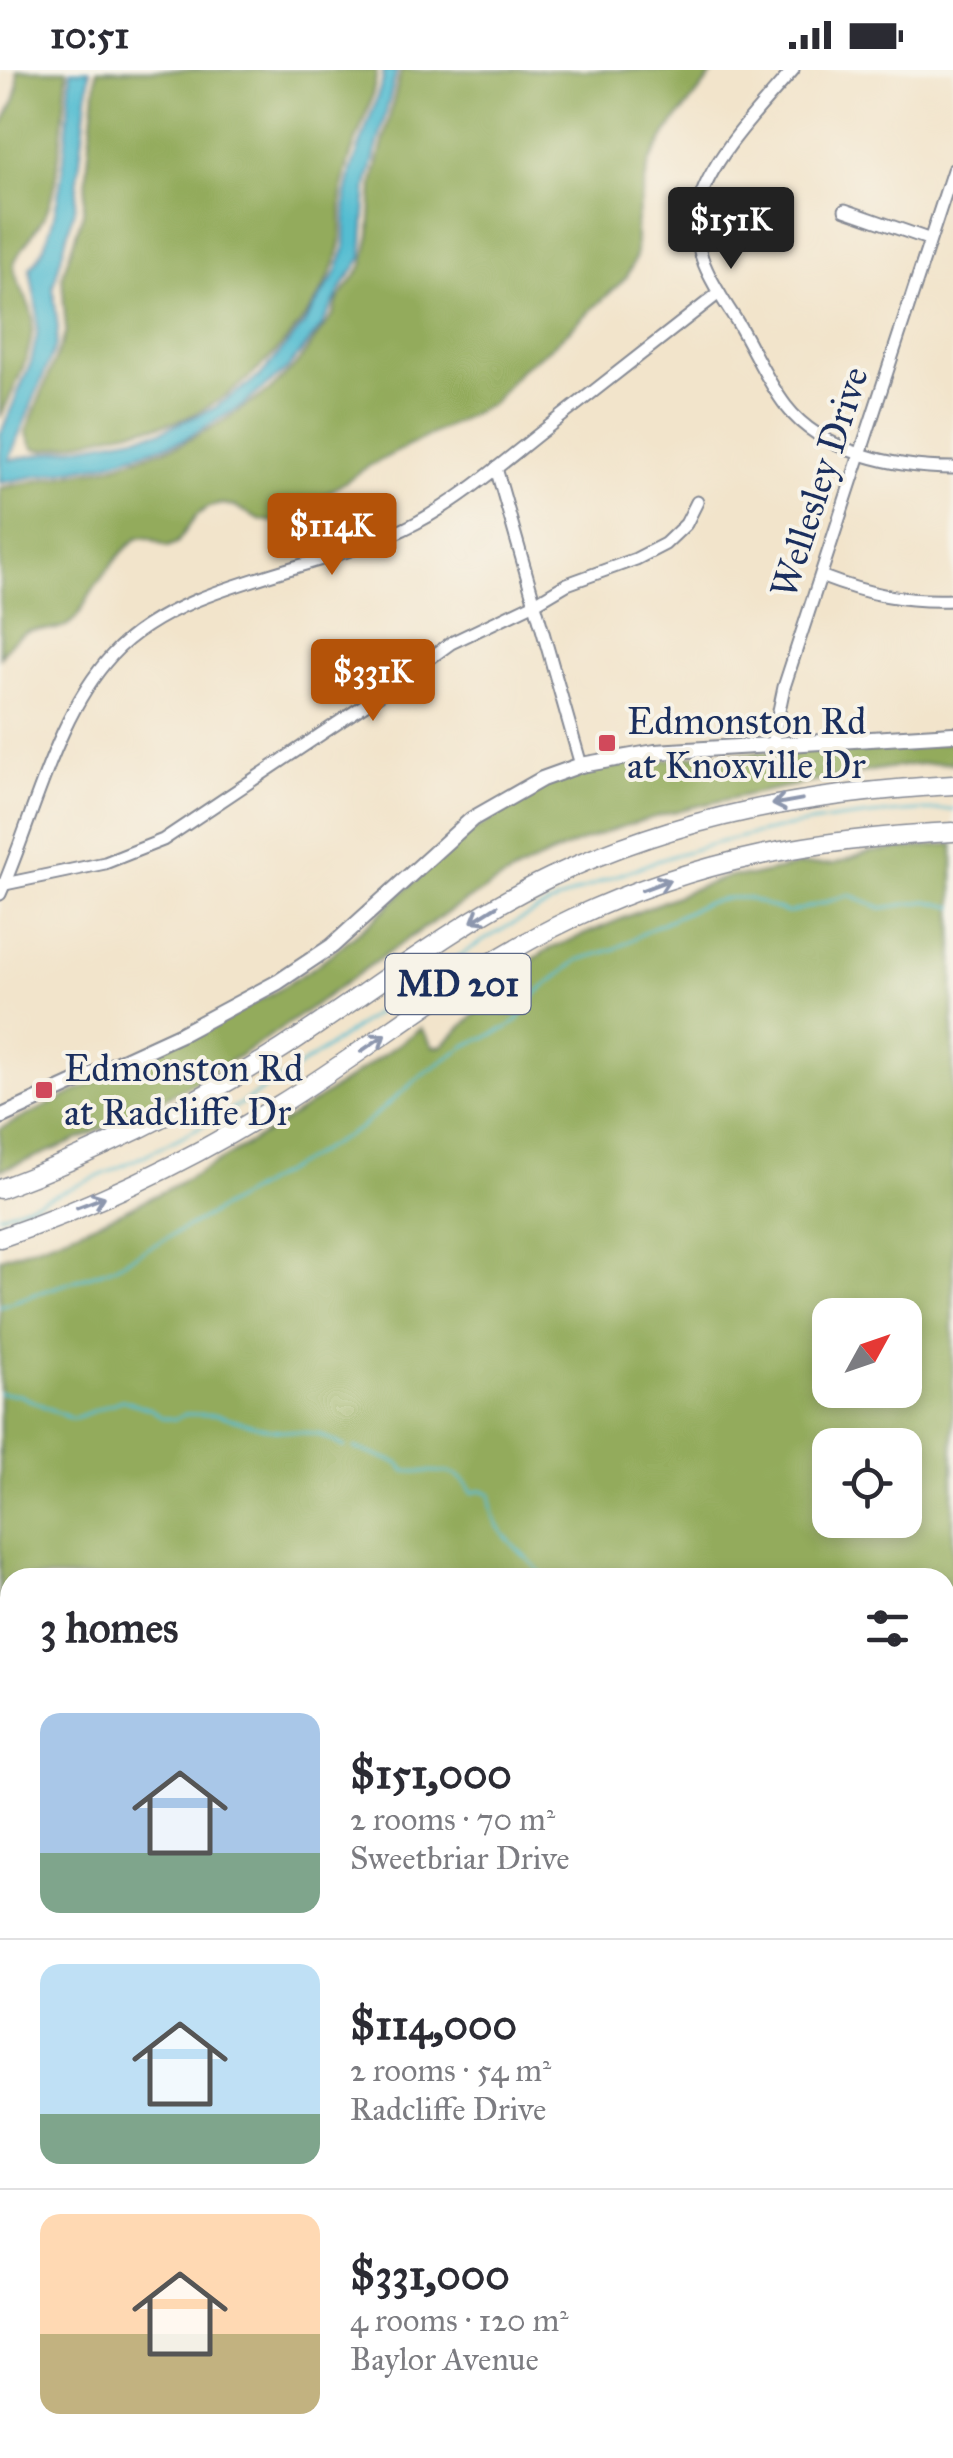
<!DOCTYPE html>
<meta charset="utf-8">
<style>
:root{--surface:#fff;--page:#f2f2f3;--text:#2b2b33;--muted:#7c7c81;--line:#e1e1e2;--accent:#b45309}
body{margin:0;font-family:"IM FELL Great Primer",serif;background:var(--page);color:var(--text);height:100vh;display:flex;flex-direction:column;font-size:38px;white-space:nowrap}
*{box-sizing:border-box;margin:0}
p{font-size:32px;color:var(--muted)}
.icon{flex:none;width:55px;height:55px;fill:none;stroke:currentColor;stroke-width:2;stroke-linecap:round;stroke-linejoin:round}
.map{position:relative;flex:1;overflow:hidden}
.side{position:absolute;left:0px;top:1498px;width:955px;height:892px;display:flex;flex-direction:column;background:var(--surface);border-radius:30px 30px 0 0;box-shadow:0 5px 15px #0003}
.side>*{flex:none}
.needle{width:65px;rotate:50deg}
.fabs{position:absolute;left:812px;top:1228px;display:grid;gap:20px}
.fabs a{display:grid;place-items:center;width:110px;height:110px;border-radius:20px;background:var(--surface);box-shadow:0 5px 15px #0003;font-size:50px}
.price{position:absolute;translate:-50% -85px;padding:0 22px;border-radius:10px;background:var(--accent);color:#fff;font-size:32px;line-height:65px;filter:drop-shadow(0 2px 5px #0008)}
.price::after{content:'';position:absolute;left:50%;top:60px;width:30px;height:22px;margin-left:-15px;background:inherit;clip-path:polygon(0 0,100% 0,50% 100%)}
.price.selected{background:#222;color:#fff}
ul{padding:0;list-style:none}
li{display:flex;align-items:center;gap:30px;height:250px;padding:0 40px}
li+li{border-top:2px solid var(--line)}
li span{display:grid;place-items:center;flex:none;width:280px;height:200px;border-radius:20px;color:#555}
li>.icon{margin-inline-start:auto}
span .icon{width:120px;height:120px;fill:#fffc;stroke-width:1}
li b{font-size:42px}
h2{display:flex;justify-content:space-between;align-items:center;height:120px;padding:0 40px;font-size:42px}
.status{display:flex;justify-content:space-between;align-items:center;height:70px;padding:0 50px;background:var(--surface);direction:ltr}
.status svg{height:28px;fill:currentColor}
.map>svg:first-child{display:block}
.forest{fill:#93ab5c;stroke:#576d5d;stroke-width:2.5;fill-rule:evenodd}
.water{fill:#54bdd1;stroke:#387698;stroke-width:2.5}
.lines{fill:none;stroke-linecap:round;stroke-linejoin:round}
.stream{stroke:#54bdd1;stroke-width:2.5}
.minor-casing{stroke:#868a94;stroke-width:15}
.tertiary-casing{stroke:#868a94;stroke-width:18}
.secondary-casing{stroke:#868a94;stroke-width:19}
.primary-casing{stroke:#868a94;stroke-width:21}
.minor{stroke:#fff;stroke-width:11}
.tertiary{stroke:#fff;stroke-width:14}
.secondary{stroke:#fff;stroke-width:15}
.primary{stroke:#fff;stroke-width:18}
.oneway{stroke:#8d97ae}
.poi-dot{fill:#d1495b;stroke:#f7f3e8;stroke-width:4}
.labels{text-anchor:middle;dominant-baseline:central;stroke-width:8;stroke-linejoin:round;paint-order:stroke}
.shield{fill:#f7f3e8;stroke:#5d6a87;stroke-width:2.5}
.shield-label{font-size:35px;font-weight:bold;fill:#1b2f5e}
.street-label{font-size:38px;fill:#1b2f5e;stroke:#f7f3e8}
.poi-label{font-size:38px;fill:#1b2f5e;stroke:#f7f3e8;text-anchor:start}
</style>
<div class="status"><b>10:51</b><svg viewBox="0 0 49 12"><path d="M0 12V9h3v3zM5 12V6h3v6zM10 12V3h3v9zM15 12V0h3v12zM26 1h20v11H26zM47 4h2v5h-2z"/></svg></div>
<div class="map">
<svg width="953" height="2388" viewBox="0 0 953 2388">
<rect width="100%" height="100%" fill="#f7f3e8"/>
<filter id="ink" filterUnits="userSpaceOnUse"><feTurbulence type="fractalNoise" baseFrequency=".01" numOctaves="2"/><feDisplacementMap in="SourceGraphic" scale="20" xChannelSelector="R" yChannelSelector="G"/><feConvolveMatrix kernelMatrix="1 2 1 2 8 2 1 2 1" color-interpolation-filters="sRGB"/></filter>
<filter id="wash" filterUnits="userSpaceOnUse"><feTurbulence type="fractalNoise" baseFrequency=".0048" numOctaves="4" result="noise"/><feDisplacementMap in="SourceGraphic" scale="40" xChannelSelector="R" yChannelSelector="G"/><feGaussianBlur stdDeviation="2.25" result="paint"/><feColorMatrix in="noise" values="0 0 0 0 0 0 0 0 0 0 0 0 0 0 0 0 0 1.4 0 .05"/><feComposite in="paint" operator="in"/></filter>
<g filter="url(#wash)">
<rect width="100%" height="100%" fill="#f2e4cb"/>
<g class="forest">
<path d="M17,0H67V5C64,37 59,116 46,143C41,155 14,187 14,194C14,212 29,227 32,245C36,279 14,318 0,348V58C11,37 21,25 17,0Z"/>
<path d="M97,0H377C373,39 352,72 344,109C338,134 346,162 338,185C317,250 246,323 184,349C167,356 149,357 131,360C101,366 72,376 42,380L33,378L26,362L66,262L62,206L83,143Z"/>
<path d="M401,0H716L667,62L649,93L636,155V186L627,207L551,277L521,299L493,333L367,397L299,443L275,452L261,450L234,436L222,434L209,437L197,445L177,473L168,477C159,474 149,465 139,468C126,474 97,513 89,527C83,536 80,545 72,552C47,572 30,541 0,587V418L109,397L181,374L223,351L269,321L295,296L333,245L338,230L363,195L370,165L373,113Z"/>
<path d="M953,672V693C900,692 848,706 796,715C720,730 642,746 570,776C469,818 373,895 283,957C196,1017 99,1065 0,1100V1059L270,925L316,896L370,853L456,772L543,716L575,702L691,686Z"/>
<path d="M953,774V2388H713L715,2380H945V1508H10L9,2145L0,2133V1188C154,1142 292,1051 421,958L433,977L442,976L528,893L547,880L688,821L730,806H751L799,795L834,794L870,782ZM830,1245H905V1320H830ZM830,1375H905V1450H830Z"/>
</g>
<path class="water" d="M71,0H90L75,136L53,217L58,259L56,275L9,390L162,361L213,339L260,306L302,257L336,203L345,180L346,125L351,101L383,10V0H397L367,116L362,188L345,212L321,257L287,299L243,335L183,370L104,394L0,413V365L31,292L37,265V240L30,198C63,168 68,45 71,0Z"/>
<g class="lines">
<g class="stream">
<path d="M0,1145C98,1111 192,1066 279,1010C355,961 426,903 505,858C642,781 796,745 953,739"/>
<path d="M0,1236L110,1199L209,1145L360,1058L423,1004L467,975L507,958L519,949L537,923L578,890L615,879L656,856L706,833L729,828H747L788,843L850,825L882,838L927,831L953,837"/>
<path d="M0,1323L19,1325L72,1349L122,1330L151,1339L161,1347L174,1349L186,1344L218,1345L269,1359L318,1364L345,1377"/>
<path d="M354,1378L398,1393L406,1401C432,1404 459,1394 472,1423L482,1420L491,1424C487,1464 524,1479 545,1508"/>
<path d="M769,2388L770,2380"/>
</g>
</g>
</g>
<g filter="url(#ink)">
<g class="lines">
<defs>
<g id="minor">
<path d="M793,0C762,36 708,91 698,137C689,180 714,216 736,250C753,278 766,310 786,336C822,383 897,398 953,398"/>
<path d="M845,140L928,169"/>
<path d="M496,398L581,695"/>
<path d="M823,507C867,524 905,532 953,530"/>
<path d="M772,674L784,617L953,100"/>
<path d="M5,814L105,793L163,770L378,626L451,573L535,533L567,514L636,489L665,474L686,454L697,432"/>
<path d="M0,824C34,747 55,647 112,585C181,510 326,501 416,453C461,429 500,395 539,364C599,317 659,270 719,223"/>
<path d="M0,2290L10,2336"/>
<path d="M20,2380L21,2388"/>
<path d="M484,2380L487,2388"/>
<path d="M44,2388L70,2380"/>
<path d="M401,2388L420,2380"/>
</g>
<path id="tertiary" d="M0,1047L181,964L278,912L332,876L472,749L542,709L581,695L655,682L953,664"/>
<g id="secondary">
<path d="M0,2154L10,2167"/>
<path d="M172,2380L178,2388"/>
</g>
<g id="primary">
<path d="M0,1119C100,1081 194,1035 283,978C372,920 455,853 551,807C681,745 811,723 953,715"/>
<path d="M0,1168C97,1135 192,1089 279,1035C378,974 467,898 573,848C698,789 816,769 953,762"/>
</g>
</defs>
<use href="#minor" class="minor-casing"/>
<use href="#tertiary" class="tertiary-casing"/>
<use href="#secondary" class="secondary-casing"/>
<use href="#primary" class="primary-casing"/>
<use href="#minor" class="minor"/>
<use href="#tertiary" class="tertiary"/>
<use href="#secondary" class="secondary"/>
<use href="#primary" class="primary"/>
</g>
<defs><path id="oneway-shaft" d="M-6 0H5M1.5-3L5.5 0L1.5 3" fill="none" stroke-width="1.6" stroke-linecap="round" stroke-linejoin="round" transform="scale(2.5)"/></defs>
<g class="oneway">
<use href="#oneway-shaft" transform="translate(787 732) rotate(170)"/>
<use href="#oneway-shaft" transform="translate(656 815) rotate(-20)"/>
<use href="#oneway-shaft" transform="translate(484 844) rotate(148)"/>
<use href="#oneway-shaft" transform="translate(373 973) rotate(-35)"/>
<use href="#oneway-shaft" transform="translate(91 1132) rotate(-21)"/>
</g>
</g>
<g class="poi-dot">
<rect x="597" y="663" width="20" height="20" rx="5"/>
<rect x="34" y="1010" width="20" height="20" rx="5"/>
</g>
<g class="labels">
<rect class="shield" x="385.5" y="884" width="145" height="60" rx="8"/>
<g class="shield-label">
<text x="458" y="914">MD 201</text>
</g>
<g class="street-label">
<text transform="translate(819 412) rotate(-72)">Wellesley Drive</text>
</g>
<g class="poi-label">
<text x="627" y="651">Edmonston Rd<tspan x="627" dy="44">at Knoxville Dr</tspan></text>
<text x="64" y="998">Edmonston Rd<tspan x="64" dy="44">at Radcliffe Dr</tspan></text>
</g>
</g>
</svg>
<div class="fabs">
<a><svg class="needle" viewBox="-14 -14 28 28"><path d="M0-13l5 13h-10z" fill="#e53935"/><path d="M0 13l5-13h-10z" fill="#7c7c81"/></svg></a>
<a><svg class="icon" aria-label="locate" viewBox="0 0 24 24"><circle cx="12" cy="12" r="6"/><path d="M12 2v4M12 18v4M2 12h4M18 12h4"/></svg></a>
</div>
<b class="price selected" style="left:731px;top:202px">$151K</b>
<b class="price" style="left:332px;top:508px">$114K</b>
<b class="price" style="left:373px;top:654px">$331K</b>
<section class="side">
<h2>3 homes<svg class="icon" aria-label="filters" viewBox="0 0 24 24"><path d="M4 7h16M4 17h16"/><circle cx="9" cy="7" r="2"/><circle cx="15" cy="17" r="2"/></svg></h2>
<ul>
<li><span style="background:linear-gradient(#a9c7e8 70%,#7fa58c 0)"><svg class="icon" aria-label="home" viewBox="0 0 24 24"><path d="M3 11l9-7 9 7M6 9v11h12V9"/></svg></span><div><b>$151,000</b><p>2 rooms · 70 m²</p><p>Sweetbriar Drive</p></div></li>
<li><span style="background:linear-gradient(#bfe0f5 75%,#7fa58c 0)"><svg class="icon" aria-label="home" viewBox="0 0 24 24"><path d="M3 11l9-7 9 7M6 9v11h12V9"/></svg></span><div><b>$114,000</b><p>2 rooms · 54 m²</p><p>Radcliffe Drive</p></div></li>
<li><span style="background:linear-gradient(#ffd9b3 60%,#c2b280 0)"><svg class="icon" aria-label="home" viewBox="0 0 24 24"><path d="M3 11l9-7 9 7M6 9v11h12V9"/></svg></span><div><b>$331,000</b><p>4 rooms · 120 m²</p><p>Baylor Avenue</p></div></li>
</ul>
</section>
</div>
